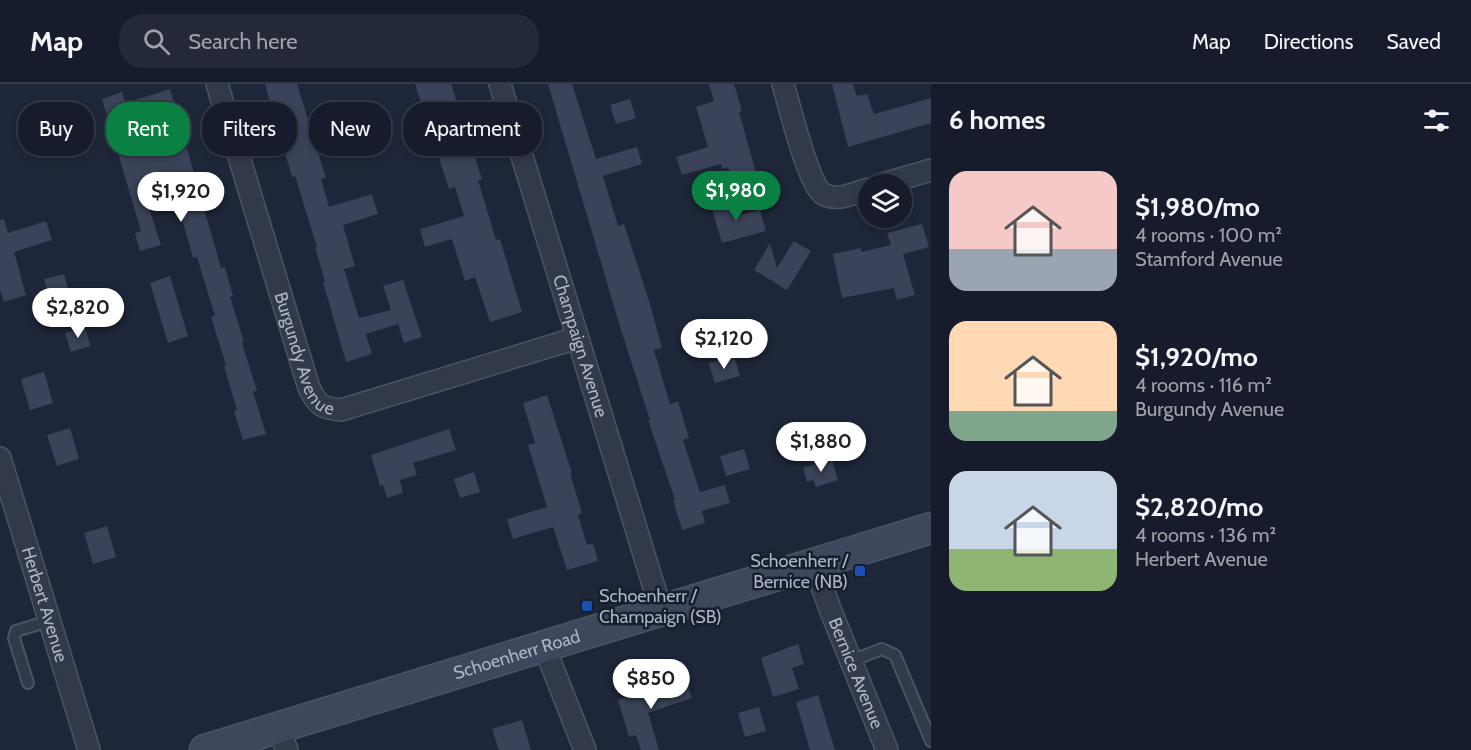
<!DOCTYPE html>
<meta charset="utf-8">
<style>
:root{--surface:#161c2b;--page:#232937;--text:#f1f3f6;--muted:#9ea1a9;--line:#353a47;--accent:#0b8043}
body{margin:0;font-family:Cabin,sans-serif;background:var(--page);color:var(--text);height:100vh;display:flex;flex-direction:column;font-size:22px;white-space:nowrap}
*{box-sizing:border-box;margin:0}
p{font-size:20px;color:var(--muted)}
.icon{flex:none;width:33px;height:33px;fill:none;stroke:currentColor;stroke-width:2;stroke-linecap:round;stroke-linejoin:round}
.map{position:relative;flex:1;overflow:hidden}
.drawer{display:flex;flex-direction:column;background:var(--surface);width:540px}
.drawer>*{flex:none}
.banner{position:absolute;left:18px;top:18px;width:570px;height:54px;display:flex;gap:12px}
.controls{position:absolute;left:858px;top:90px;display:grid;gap:12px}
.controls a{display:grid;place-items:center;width:54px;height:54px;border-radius:50%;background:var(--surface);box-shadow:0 3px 9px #0003,0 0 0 2px var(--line);font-size:30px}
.price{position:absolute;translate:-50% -51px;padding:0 14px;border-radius:21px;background:#fff;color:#222;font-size:20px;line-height:39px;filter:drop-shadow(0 2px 3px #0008)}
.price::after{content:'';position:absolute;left:50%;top:36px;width:18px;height:14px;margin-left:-9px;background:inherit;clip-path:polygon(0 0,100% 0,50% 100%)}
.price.selected{background:var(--accent);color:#fff}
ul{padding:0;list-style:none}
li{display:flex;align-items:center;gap:18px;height:150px;padding:0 18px}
li span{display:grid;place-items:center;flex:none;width:168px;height:120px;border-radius:18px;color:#555}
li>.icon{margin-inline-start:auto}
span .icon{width:72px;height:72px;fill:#fffc;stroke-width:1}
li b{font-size:26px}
h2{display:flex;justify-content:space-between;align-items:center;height:72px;padding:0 18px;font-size:26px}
.chip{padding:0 21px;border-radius:24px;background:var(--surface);box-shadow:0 3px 9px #0003,0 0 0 2px var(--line);font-size:21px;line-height:54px}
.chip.selected{background:var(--accent);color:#fff}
header{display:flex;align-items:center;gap:36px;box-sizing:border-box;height:84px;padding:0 30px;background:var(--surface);border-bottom:2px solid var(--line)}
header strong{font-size:28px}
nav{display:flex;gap:33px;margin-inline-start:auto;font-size:21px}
.search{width:420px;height:54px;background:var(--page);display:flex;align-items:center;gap:15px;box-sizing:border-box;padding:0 21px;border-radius:24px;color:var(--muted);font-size:22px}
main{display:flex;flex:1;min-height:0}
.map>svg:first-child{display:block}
.building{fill:#3a4359}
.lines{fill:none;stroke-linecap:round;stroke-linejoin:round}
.lane-casing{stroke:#4c5364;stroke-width:14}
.street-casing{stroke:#4c5364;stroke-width:24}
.secondary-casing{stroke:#4c5364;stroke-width:33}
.lane{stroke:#323949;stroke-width:10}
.street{stroke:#323949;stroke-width:21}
.secondary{stroke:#3f475c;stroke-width:30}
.transit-dot{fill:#1a4fb4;stroke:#171e2d;stroke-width:2}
.labels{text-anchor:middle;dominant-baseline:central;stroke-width:5;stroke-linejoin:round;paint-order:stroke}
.street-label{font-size:18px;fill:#acb3c6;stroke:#171e2d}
.poi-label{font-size:18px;fill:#acb3c6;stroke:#171e2d;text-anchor:end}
</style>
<header>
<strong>Map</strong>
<div class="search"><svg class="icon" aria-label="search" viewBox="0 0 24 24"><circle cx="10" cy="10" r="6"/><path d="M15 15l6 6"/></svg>Search here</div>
<nav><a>Map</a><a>Directions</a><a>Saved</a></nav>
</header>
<main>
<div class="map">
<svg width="931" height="666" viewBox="0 0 931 666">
<rect width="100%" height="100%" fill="#1e2639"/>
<g class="building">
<path d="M265,0H297L326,94L321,95L329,123L372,110L378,130L343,141L355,182L344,185L359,234L391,226L383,202L403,196L422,253L404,259L398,240L366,250L372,270L346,278L323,198H325L315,163H317L295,92L292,93L279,49H278Z"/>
<path d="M415,0H451L482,95L478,96L496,156L500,155L522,228L490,238L475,193L465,197L452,155L425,163L420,145L464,132L455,103L449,105Z"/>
<path d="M548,0H572L596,75L637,63L642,80L603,92L618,142L624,140L650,220L662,264L654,266L670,320L678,317L689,354L683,356L700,408L725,401L730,419L702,427L705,439L682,446L673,416H675L648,336H650L621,246Z"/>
<path d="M709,0H734L742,27L739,28L758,96L735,103L728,83L722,85L721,80L682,91L676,73L708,63L696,23L714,17Z"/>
<path d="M832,0H853L857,12L867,10L874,30L931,14V39L848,63Z"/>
<path d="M170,5L221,184L225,183L233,212L230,213L244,258L242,259L257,307L253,308L266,350L243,356L234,327L237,326L224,282L226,281L211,233L215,232L197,173L193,174L175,109L147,118L161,161L140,167L135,149L141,147L102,15L122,8L126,19Z"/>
<path d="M630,15L636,34L616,40L610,21Z"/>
<path d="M736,115L740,131L760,126L766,147L722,159L711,122Z"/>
<path d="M4,135L8,149L46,137L52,156L14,168L26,211L4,218L0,206V136Z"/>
<path d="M922,140L929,163L903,170L915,211L897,216L894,204L842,214L833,170L861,164V168L891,161L887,149Z"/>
<path d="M794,157L811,167L787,206L754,186L770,159L777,184Z"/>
<path d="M64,190L69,209L50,214L44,195Z"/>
<path d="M170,192L188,252L168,259L150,199Z"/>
<path d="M85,243L90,262L71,268L65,249Z"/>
<path d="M734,272L740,292L715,299L709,279Z"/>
<path d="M44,288L53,319L30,326L21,295Z"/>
<path d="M547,311L572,389H570L582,429L578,431L587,461L593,459L598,477L567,486L553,443L513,455L507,435L547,423L528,361L535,359L523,319Z"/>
<path d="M70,344L79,375L57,382L47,351Z"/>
<path d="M449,345L456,366L413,379L417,391L400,396L403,409L387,414L383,401L380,402L371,371Z"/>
<path d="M744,365L750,385L726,392L720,372Z"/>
<path d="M832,375L838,396L816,403L813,396L807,398L803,384Z"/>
<path d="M474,388L480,408L460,414L454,395Z"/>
<path d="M107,442L116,473L93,480L84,449Z"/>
<path d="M798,560L804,580L792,584L799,605L773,613L761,574Z"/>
<path d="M685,594L692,614L648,629L659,666H641L636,651L629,653L618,616Z"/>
<path d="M818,611L835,666H810L796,618Z"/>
<path d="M759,623L766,647L745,653L738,629Z"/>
<path d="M522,636L531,666H499L492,645Z"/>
</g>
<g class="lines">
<defs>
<g id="lane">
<path d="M851,577L882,565L895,571L931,657"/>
<path d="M28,599L14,554L16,547L49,537"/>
</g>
<g id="street">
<path id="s1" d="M217,0L309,304C318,322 322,324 341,326L577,254"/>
<path id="s2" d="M500,0L661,526"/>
<path d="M783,0C789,20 808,100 823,110C837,118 855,109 868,105"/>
<path d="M883,100L931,86"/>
<path id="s3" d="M0,374L89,666"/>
<path id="s4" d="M814,480L830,525L887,666"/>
<path d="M544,562L585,666"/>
<path d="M278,644L287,666"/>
</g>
<g id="secondary">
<path id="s5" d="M205,666L931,444"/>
</g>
</defs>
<use href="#lane" class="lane-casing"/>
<use href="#street" class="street-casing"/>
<use href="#secondary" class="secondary-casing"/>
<use href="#lane" class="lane"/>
<use href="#street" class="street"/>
<use href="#secondary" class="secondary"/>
</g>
<g class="transit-dot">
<rect x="854" y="481" width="12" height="12" rx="3"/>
<rect x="581" y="516" width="12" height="12" rx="3"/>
</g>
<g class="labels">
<g class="street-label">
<text stroke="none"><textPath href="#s1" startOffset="285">Burgundy Avenue</textPath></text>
<text stroke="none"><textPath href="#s2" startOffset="274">Champaign Avenue</textPath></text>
<text stroke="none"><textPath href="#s3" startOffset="153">Herbert Avenue</textPath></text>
<text stroke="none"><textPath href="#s5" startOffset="326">Schoenherr Road</textPath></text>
<text stroke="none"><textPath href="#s4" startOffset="117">Bernice Avenue</textPath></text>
</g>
<g class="poi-label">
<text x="848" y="477">Schoenherr /<tspan x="848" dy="21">Bernice (NB)</tspan></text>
<text x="599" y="512" text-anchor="start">Schoenherr /<tspan x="599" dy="21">Champaign (SB)</tspan></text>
</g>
</g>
</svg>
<div class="controls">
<a><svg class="icon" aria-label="layers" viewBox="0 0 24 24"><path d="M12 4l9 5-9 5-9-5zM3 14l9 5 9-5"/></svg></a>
</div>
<b class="price selected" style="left:736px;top:138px">$1,980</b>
<b class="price" style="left:181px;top:139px">$1,920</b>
<b class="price" style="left:78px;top:255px">$2,820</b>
<b class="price" style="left:724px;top:286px">$2,120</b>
<b class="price" style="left:821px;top:389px">$1,880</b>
<b class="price" style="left:651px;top:626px">$850</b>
<div class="banner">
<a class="chip">Buy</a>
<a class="chip selected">Rent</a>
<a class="chip">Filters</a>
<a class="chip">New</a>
<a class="chip">Apartment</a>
</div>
</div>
<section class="drawer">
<h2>6 homes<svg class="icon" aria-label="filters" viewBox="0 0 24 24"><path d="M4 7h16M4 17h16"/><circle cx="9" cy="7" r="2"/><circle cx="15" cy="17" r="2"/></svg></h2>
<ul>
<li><span style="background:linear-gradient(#f6c9c9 65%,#9aa5b1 0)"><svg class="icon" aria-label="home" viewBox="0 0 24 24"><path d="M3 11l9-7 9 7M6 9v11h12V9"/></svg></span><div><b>$1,980/mo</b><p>4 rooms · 100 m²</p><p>Stamford Avenue</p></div></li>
<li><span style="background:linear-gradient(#ffd9b3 75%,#7fa58c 0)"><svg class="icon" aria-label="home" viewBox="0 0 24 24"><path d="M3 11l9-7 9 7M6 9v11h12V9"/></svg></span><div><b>$1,920/mo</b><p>4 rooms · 116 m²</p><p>Burgundy Avenue</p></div></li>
<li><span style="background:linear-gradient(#c9d6e8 65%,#8fb573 0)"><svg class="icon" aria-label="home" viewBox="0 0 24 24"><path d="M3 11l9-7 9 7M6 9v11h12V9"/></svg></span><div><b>$2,820/mo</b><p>4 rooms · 136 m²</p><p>Herbert Avenue</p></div></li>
</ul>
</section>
</main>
